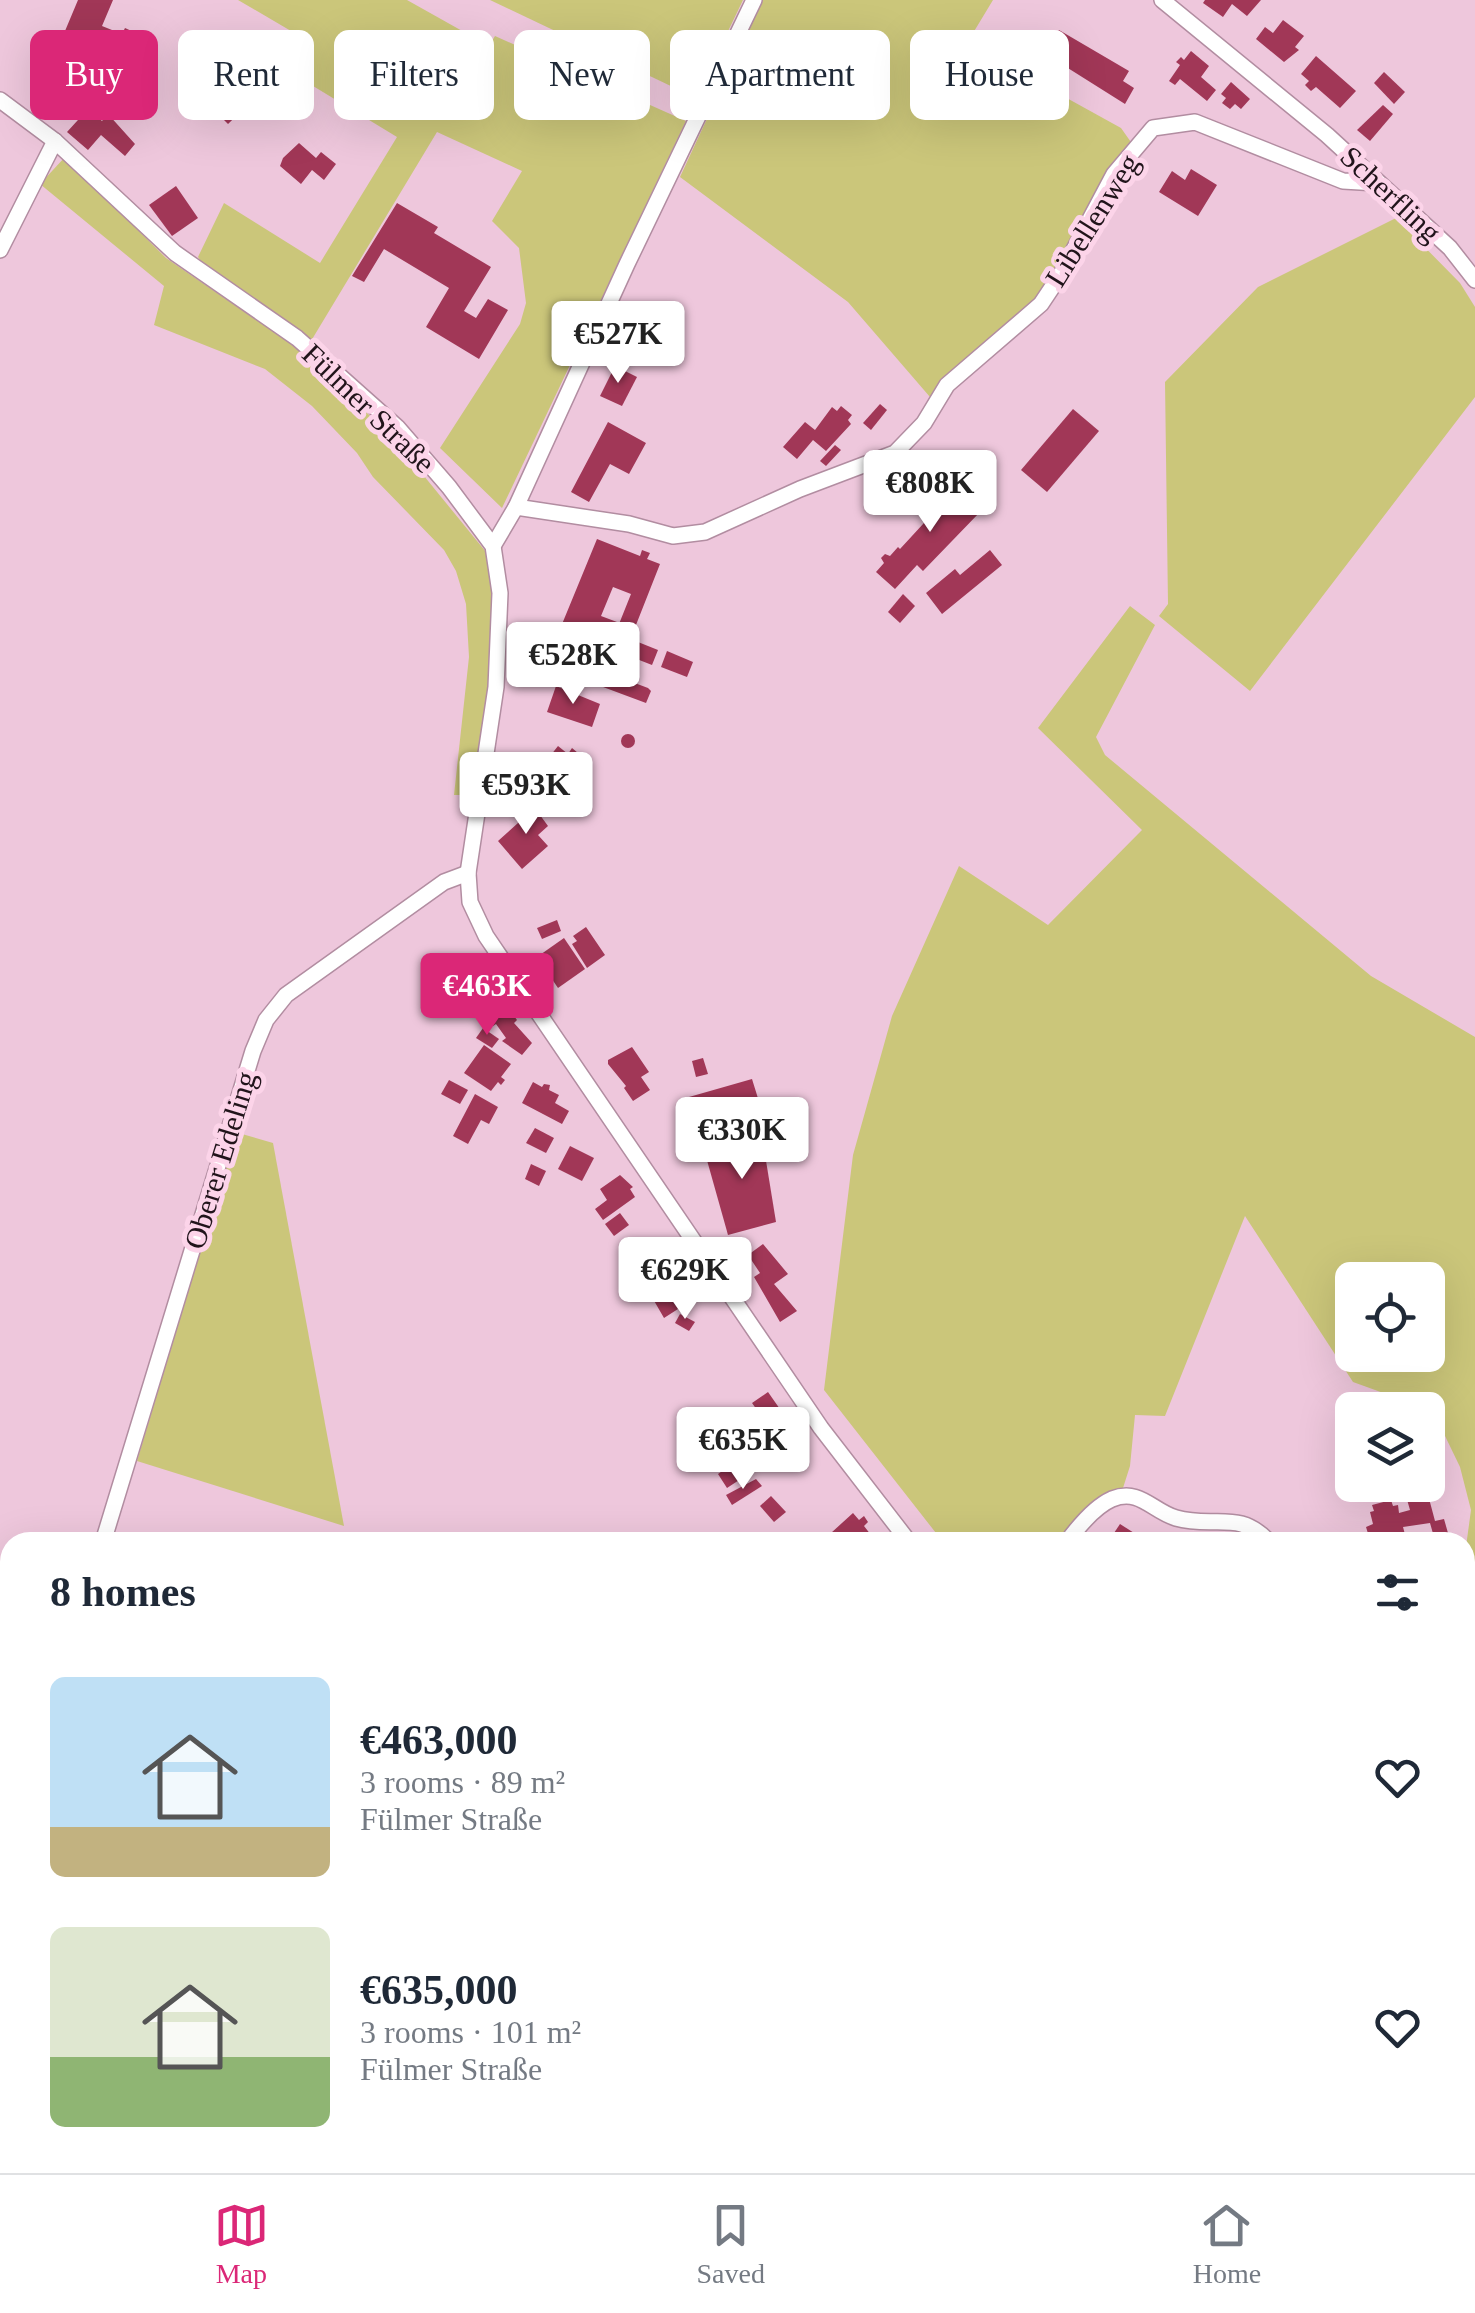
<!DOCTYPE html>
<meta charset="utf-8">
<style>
:root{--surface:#fff;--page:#f2f2f3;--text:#1f2937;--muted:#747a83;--line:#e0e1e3;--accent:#db2777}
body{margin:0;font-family:"Times New Roman",serif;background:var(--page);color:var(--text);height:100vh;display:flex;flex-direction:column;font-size:38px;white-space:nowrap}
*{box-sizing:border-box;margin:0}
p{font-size:32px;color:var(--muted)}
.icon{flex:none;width:55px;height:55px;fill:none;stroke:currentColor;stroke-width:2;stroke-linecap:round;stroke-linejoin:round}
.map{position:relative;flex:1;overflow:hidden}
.drawer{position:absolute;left:0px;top:1532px;width:1475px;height:642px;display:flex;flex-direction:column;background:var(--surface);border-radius:30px 30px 0 0;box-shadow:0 10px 40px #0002}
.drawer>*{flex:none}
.hud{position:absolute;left:30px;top:30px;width:1415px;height:90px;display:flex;gap:20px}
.controls{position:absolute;left:1335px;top:1262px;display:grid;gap:20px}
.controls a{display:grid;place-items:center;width:110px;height:110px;border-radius:15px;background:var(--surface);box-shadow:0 10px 40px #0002;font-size:50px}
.price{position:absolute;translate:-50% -85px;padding:0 22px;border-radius:10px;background:#fff;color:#222;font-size:32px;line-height:65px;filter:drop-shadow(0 2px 5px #0008)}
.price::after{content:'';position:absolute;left:50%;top:60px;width:30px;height:22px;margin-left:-15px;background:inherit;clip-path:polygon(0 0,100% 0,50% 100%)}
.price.current{background:var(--accent);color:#fff}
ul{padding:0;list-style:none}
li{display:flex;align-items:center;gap:30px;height:250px;padding:0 50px}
li span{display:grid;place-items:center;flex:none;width:280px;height:200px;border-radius:15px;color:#555}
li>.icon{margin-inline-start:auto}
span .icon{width:120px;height:120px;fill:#fffc;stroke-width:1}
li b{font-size:42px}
h2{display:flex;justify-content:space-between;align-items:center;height:120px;padding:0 50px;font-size:42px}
.tag{padding:0 35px;border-radius:15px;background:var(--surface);box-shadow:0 10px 40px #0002;font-size:35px;line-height:90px}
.tag.current{background:var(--accent);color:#fff}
.dock{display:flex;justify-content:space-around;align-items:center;height:140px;border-top:2px solid var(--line);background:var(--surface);font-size:28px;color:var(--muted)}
.dock a{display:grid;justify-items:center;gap:5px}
.dock .current{color:var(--accent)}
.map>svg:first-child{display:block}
.green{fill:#cbc67a;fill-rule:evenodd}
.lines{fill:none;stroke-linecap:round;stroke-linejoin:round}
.stream{stroke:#3c88a4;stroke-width:5}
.building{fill:#a13757}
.street-casing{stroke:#b28da1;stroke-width:18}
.street{stroke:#fff;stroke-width:15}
.labels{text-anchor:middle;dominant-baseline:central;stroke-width:10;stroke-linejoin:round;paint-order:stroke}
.street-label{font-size:30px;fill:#21141b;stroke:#fcd4e9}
</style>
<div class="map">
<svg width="1475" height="2173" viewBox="0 0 1475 2173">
<rect width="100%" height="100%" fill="#eec7dc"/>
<g class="green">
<path d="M238,0H407L489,46L495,36L686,121L502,508L440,448L520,324L526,303L519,248L492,221L522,171L437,132L311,341L208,271L198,257L224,203L320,263L397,137L290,72L308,41Z"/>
<path d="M490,0H743L696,98Z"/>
<path d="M762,0H993L967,43L1121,128L1133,145L1038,297L942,380L930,397L848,302L680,177Z"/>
<path d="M65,157L166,258L290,343L389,433L486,552L493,597L489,690L473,795H454L469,657L466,604L456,571L444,550L373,477L357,453L312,406L265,369L154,325L164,286L40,184Z"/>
<path d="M1396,218L1460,283L1475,307V397L1250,691L1159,616L1168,604L1165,382L1258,287Z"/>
<path d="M1130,606L1155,625L1096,737L1105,755L1371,976L1475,1037V1669L1465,1671V1554L1471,1510L1460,1467L1433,1411L1353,1382L1245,1216L1165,1416L1135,1415L1130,1466L1123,1488C1097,1498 1073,1517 1059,1542H943L824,1390L853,1155L892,1016L959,866L1048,925L1142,830L1038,728ZM1352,1280H1428V1355H1352Z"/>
<path d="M235,1132L273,1143L344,1526L137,1461Z"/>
<path d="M1475,1743V1873H1465V1748Z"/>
<path d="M0,1770L10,1783V2165H333L346,2173H0Z"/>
<path d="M516,2165H1040L1034,2173H510Z"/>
</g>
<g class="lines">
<g class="stream">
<path d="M0,1932L10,1957"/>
<path d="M242,2165L250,2173"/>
</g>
</g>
<g class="building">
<path d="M78,0H113L102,26L122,34L125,28L136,33L120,73L69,52L65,47L71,34L65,31Z"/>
<path d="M1205,0H1261L1247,16L1232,4L1223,17L1203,3Z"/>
<path d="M1283,20L1304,36L1295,47L1299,50L1284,62L1256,39L1265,27L1273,33Z"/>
<path d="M1059,30L1129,71L1123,81L1134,88L1125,104L1044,53Z"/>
<path d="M255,43L287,69L276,82L244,56Z"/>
<path d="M1191,51L1209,66L1201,77L1216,90L1207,101L1180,79L1175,85L1169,81L1180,65L1176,62L1181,57L1184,60Z"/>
<path d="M204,52L235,82L242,75L260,93L228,124L180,76Z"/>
<path d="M1316,56L1356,91L1340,108L1316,87L1311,91L1305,85L1309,81L1301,74Z"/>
<path d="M1384,72L1405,92L1394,104L1374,83Z"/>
<path d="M1231,82L1250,99L1241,109L1235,104L1230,109L1222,103L1226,98L1221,94Z"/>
<path d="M1383,105L1393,114L1370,141L1357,130Z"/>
<path d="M88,109L102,121L108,114L135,144L125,156L101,135L88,150L67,132Z"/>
<path d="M299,143L316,158L321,152L336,164L324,180L312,170L301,184L280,166L283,158Z"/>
<path d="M1191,169L1217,185L1198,216L1159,192L1172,171L1185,180Z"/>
<path d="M176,186L198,218L172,236L149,205Z"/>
<path d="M397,203L438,227L434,233L491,267L464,311L476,318L488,299L508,310L479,359L426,327L449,288L384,249L364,282L352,276Z"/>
<path d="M615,366L637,377L622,406L600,396Z"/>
<path d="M880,404L887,410L871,430L863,423Z"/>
<path d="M841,406L852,415L848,420L851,424L826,451L813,440L797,459L783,447L805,422L815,430L832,407L837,411Z"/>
<path d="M1073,409L1099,431L1047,492L1021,470Z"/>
<path d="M608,422L646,443L629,474L610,464L589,502L571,492Z"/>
<path d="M835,445L841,450L826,466L820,461Z"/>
<path d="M938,475L980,512L923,571L917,565L895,589L876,572L884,563L881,558L885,554L890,556L898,547L900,549L935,511L933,509L943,498L929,485Z"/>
<path d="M597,539L640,556L642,550L650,553L647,559L660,564L634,630L619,624L631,594L613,587L601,616L617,622L613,632L658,650L652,665L560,629Z"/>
<path d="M990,550L1002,565L942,614L926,593L955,569L960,575Z"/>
<path d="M903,594L915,606L900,623L888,612Z"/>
<path d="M667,651L693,662L687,677L661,667Z"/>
<path d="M600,670L648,688L651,691L646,703L595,684Z"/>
<path d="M556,686L600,704L592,727L547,712Z"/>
<circle cx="628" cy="741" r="7"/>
<path d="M558,746L568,754L572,748L590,763L571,788L543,765Z"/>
<path d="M562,787L578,800L572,809L555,796Z"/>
<path d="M529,800L548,826L538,835L548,846L522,869L498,841L528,814L522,806Z"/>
<path d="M557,920L561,931L542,939L537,928Z"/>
<path d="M586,927L605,955L587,968L572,944L577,941L573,936Z"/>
<path d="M564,938L585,969L558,988L537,957Z"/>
<path d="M481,986L484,991L492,986L517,1020L514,1023L532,1043L522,1055L502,1041L506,1038L496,1024L493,1026L490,1021L485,1024L469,1002L477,996L473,991Z"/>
<path d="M483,1028L499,1039L492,1048L476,1038Z"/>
<path d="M484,1045L511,1064L501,1077L505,1080L501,1085L498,1082L491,1091L464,1073Z"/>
<path d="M632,1047L649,1072L641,1077L650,1090L633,1101L624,1088L626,1086L608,1064V1060Z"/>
<path d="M703,1058L708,1074L696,1077L692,1061Z"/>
<path d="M752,1079L761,1108L730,1117L732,1121L723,1124L722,1119L691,1128L682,1099Z"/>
<path d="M449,1080L468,1090L460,1104L441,1094Z"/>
<path d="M533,1082L542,1087L544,1084L550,1085L549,1090L559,1095L555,1103L569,1111L562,1124L522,1103Z"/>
<path d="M475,1094L498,1107L489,1124L481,1120L468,1144L453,1136Z"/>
<path d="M535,1128L554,1138L546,1153L526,1143Z"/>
<path d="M761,1130L776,1222L728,1235L703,1146Z"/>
<path d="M570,1146L594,1158L582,1181L558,1169Z"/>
<path d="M531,1164L546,1171L539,1186L525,1179Z"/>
<path d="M620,1175L633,1187L630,1189L635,1197L603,1220L595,1209L607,1200L600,1189Z"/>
<path d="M620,1213L629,1225L614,1236L605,1224Z"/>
<path d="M763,1244L788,1274L774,1284L797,1311L780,1322L754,1277L760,1273L748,1255Z"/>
<path d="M674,1258L680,1266L684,1263L689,1271L685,1274L691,1282L669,1296L678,1309L664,1318L649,1292L664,1282L656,1270Z"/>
<path d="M680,1314L695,1322L689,1331L675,1323Z"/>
<path d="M768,1392L796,1432L766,1452L749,1426L762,1417L752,1403Z"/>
<path d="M755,1455L762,1465L727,1488L718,1474L735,1462L738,1467Z"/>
<path d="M756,1479L762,1486L732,1505L726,1495Z"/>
<path d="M1427,1491L1435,1521L1444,1519L1448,1533L1434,1537L1430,1523L1403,1527L1407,1542L1370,1540L1366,1527L1373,1524L1370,1512L1374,1511L1372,1505L1391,1500L1393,1506L1398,1505L1399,1513L1410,1510L1406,1496Z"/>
<path d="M771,1496L786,1512L774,1522L760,1506Z"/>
<path d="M853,1513L859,1520L864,1516L868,1522L864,1526L871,1535L862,1542H839L831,1533Z"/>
<path d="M1120,1524L1142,1538L1139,1542H1108Z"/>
</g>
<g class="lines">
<defs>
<g id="street">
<path d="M1162,0L1327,135L1450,248L1475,280"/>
<path d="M0,100L55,141L175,253L297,338L397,427L449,487L493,546L500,593L496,687L468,873L470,902L486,936L821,1428L909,1542"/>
<path d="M0,250L55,141"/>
<path d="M516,507L629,524L673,536L705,532L800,489L895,453L924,423L947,385L1041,304L1061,274L1114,174L1153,128L1195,122L1343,181L1377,183"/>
<path d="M493,546L516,507L627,264L754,0"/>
<path d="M103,1542L253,1051L266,1020L286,995L444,882L468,873"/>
<path d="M1067,1542C1078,1527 1094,1507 1112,1499C1140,1488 1152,1511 1176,1518C1214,1529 1239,1509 1269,1542"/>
<path d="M1087,2165L1091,2173"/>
</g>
</defs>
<use href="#street" class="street-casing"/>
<use href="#street" class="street"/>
</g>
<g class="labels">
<g class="street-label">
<text transform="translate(1391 194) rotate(43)">Scherfling</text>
<text transform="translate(1092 220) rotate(-58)">Libellenweg</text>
<text transform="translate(369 408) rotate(44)">Fülmer Straße</text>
<text transform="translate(220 1160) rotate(-73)">Oberer Edeling</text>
</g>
</g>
</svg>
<div class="controls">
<a><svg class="icon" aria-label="locate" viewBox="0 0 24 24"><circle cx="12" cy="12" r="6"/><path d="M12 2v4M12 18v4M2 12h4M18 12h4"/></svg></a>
<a><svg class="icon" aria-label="layers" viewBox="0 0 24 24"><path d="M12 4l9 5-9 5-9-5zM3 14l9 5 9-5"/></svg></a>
</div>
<b class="price" style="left:618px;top:386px">€527K</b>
<b class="price" style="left:930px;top:535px">€808K</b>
<b class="price" style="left:573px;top:707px">€528K</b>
<b class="price" style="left:526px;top:837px">€593K</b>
<b class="price current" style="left:487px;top:1038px">€463K</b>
<b class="price" style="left:742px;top:1182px">€330K</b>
<b class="price" style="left:685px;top:1322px">€629K</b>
<b class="price" style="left:743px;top:1492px">€635K</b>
<div class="hud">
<a class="tag current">Buy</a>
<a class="tag">Rent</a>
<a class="tag">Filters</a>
<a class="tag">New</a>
<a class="tag">Apartment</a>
<a class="tag">House</a>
</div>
<section class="drawer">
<h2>8 homes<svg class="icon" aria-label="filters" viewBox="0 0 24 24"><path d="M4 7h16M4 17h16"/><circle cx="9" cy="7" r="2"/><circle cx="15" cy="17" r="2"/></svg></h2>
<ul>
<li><span style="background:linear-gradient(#bfe0f5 75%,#c2b280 0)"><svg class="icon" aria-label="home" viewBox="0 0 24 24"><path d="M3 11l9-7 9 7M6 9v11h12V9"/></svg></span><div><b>€463,000</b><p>3 rooms · 89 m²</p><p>Fülmer Straße</p></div><svg class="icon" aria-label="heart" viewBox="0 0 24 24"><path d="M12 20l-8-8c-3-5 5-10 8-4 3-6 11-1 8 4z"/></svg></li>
<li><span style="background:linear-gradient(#dfe7d0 65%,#8fb573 0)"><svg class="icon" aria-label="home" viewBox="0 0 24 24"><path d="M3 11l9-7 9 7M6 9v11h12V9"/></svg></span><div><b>€635,000</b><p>3 rooms · 101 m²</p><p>Fülmer Straße</p></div><svg class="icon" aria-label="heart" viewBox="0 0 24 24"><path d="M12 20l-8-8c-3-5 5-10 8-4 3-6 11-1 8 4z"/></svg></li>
</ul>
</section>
</div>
<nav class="dock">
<a class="current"><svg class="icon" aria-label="map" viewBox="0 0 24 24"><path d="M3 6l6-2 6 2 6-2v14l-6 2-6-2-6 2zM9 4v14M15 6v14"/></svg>Map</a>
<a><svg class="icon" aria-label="saved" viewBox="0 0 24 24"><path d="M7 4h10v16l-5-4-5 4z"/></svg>Saved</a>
<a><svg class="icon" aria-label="home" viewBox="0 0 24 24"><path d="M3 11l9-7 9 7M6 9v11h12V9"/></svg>Home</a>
</nav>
